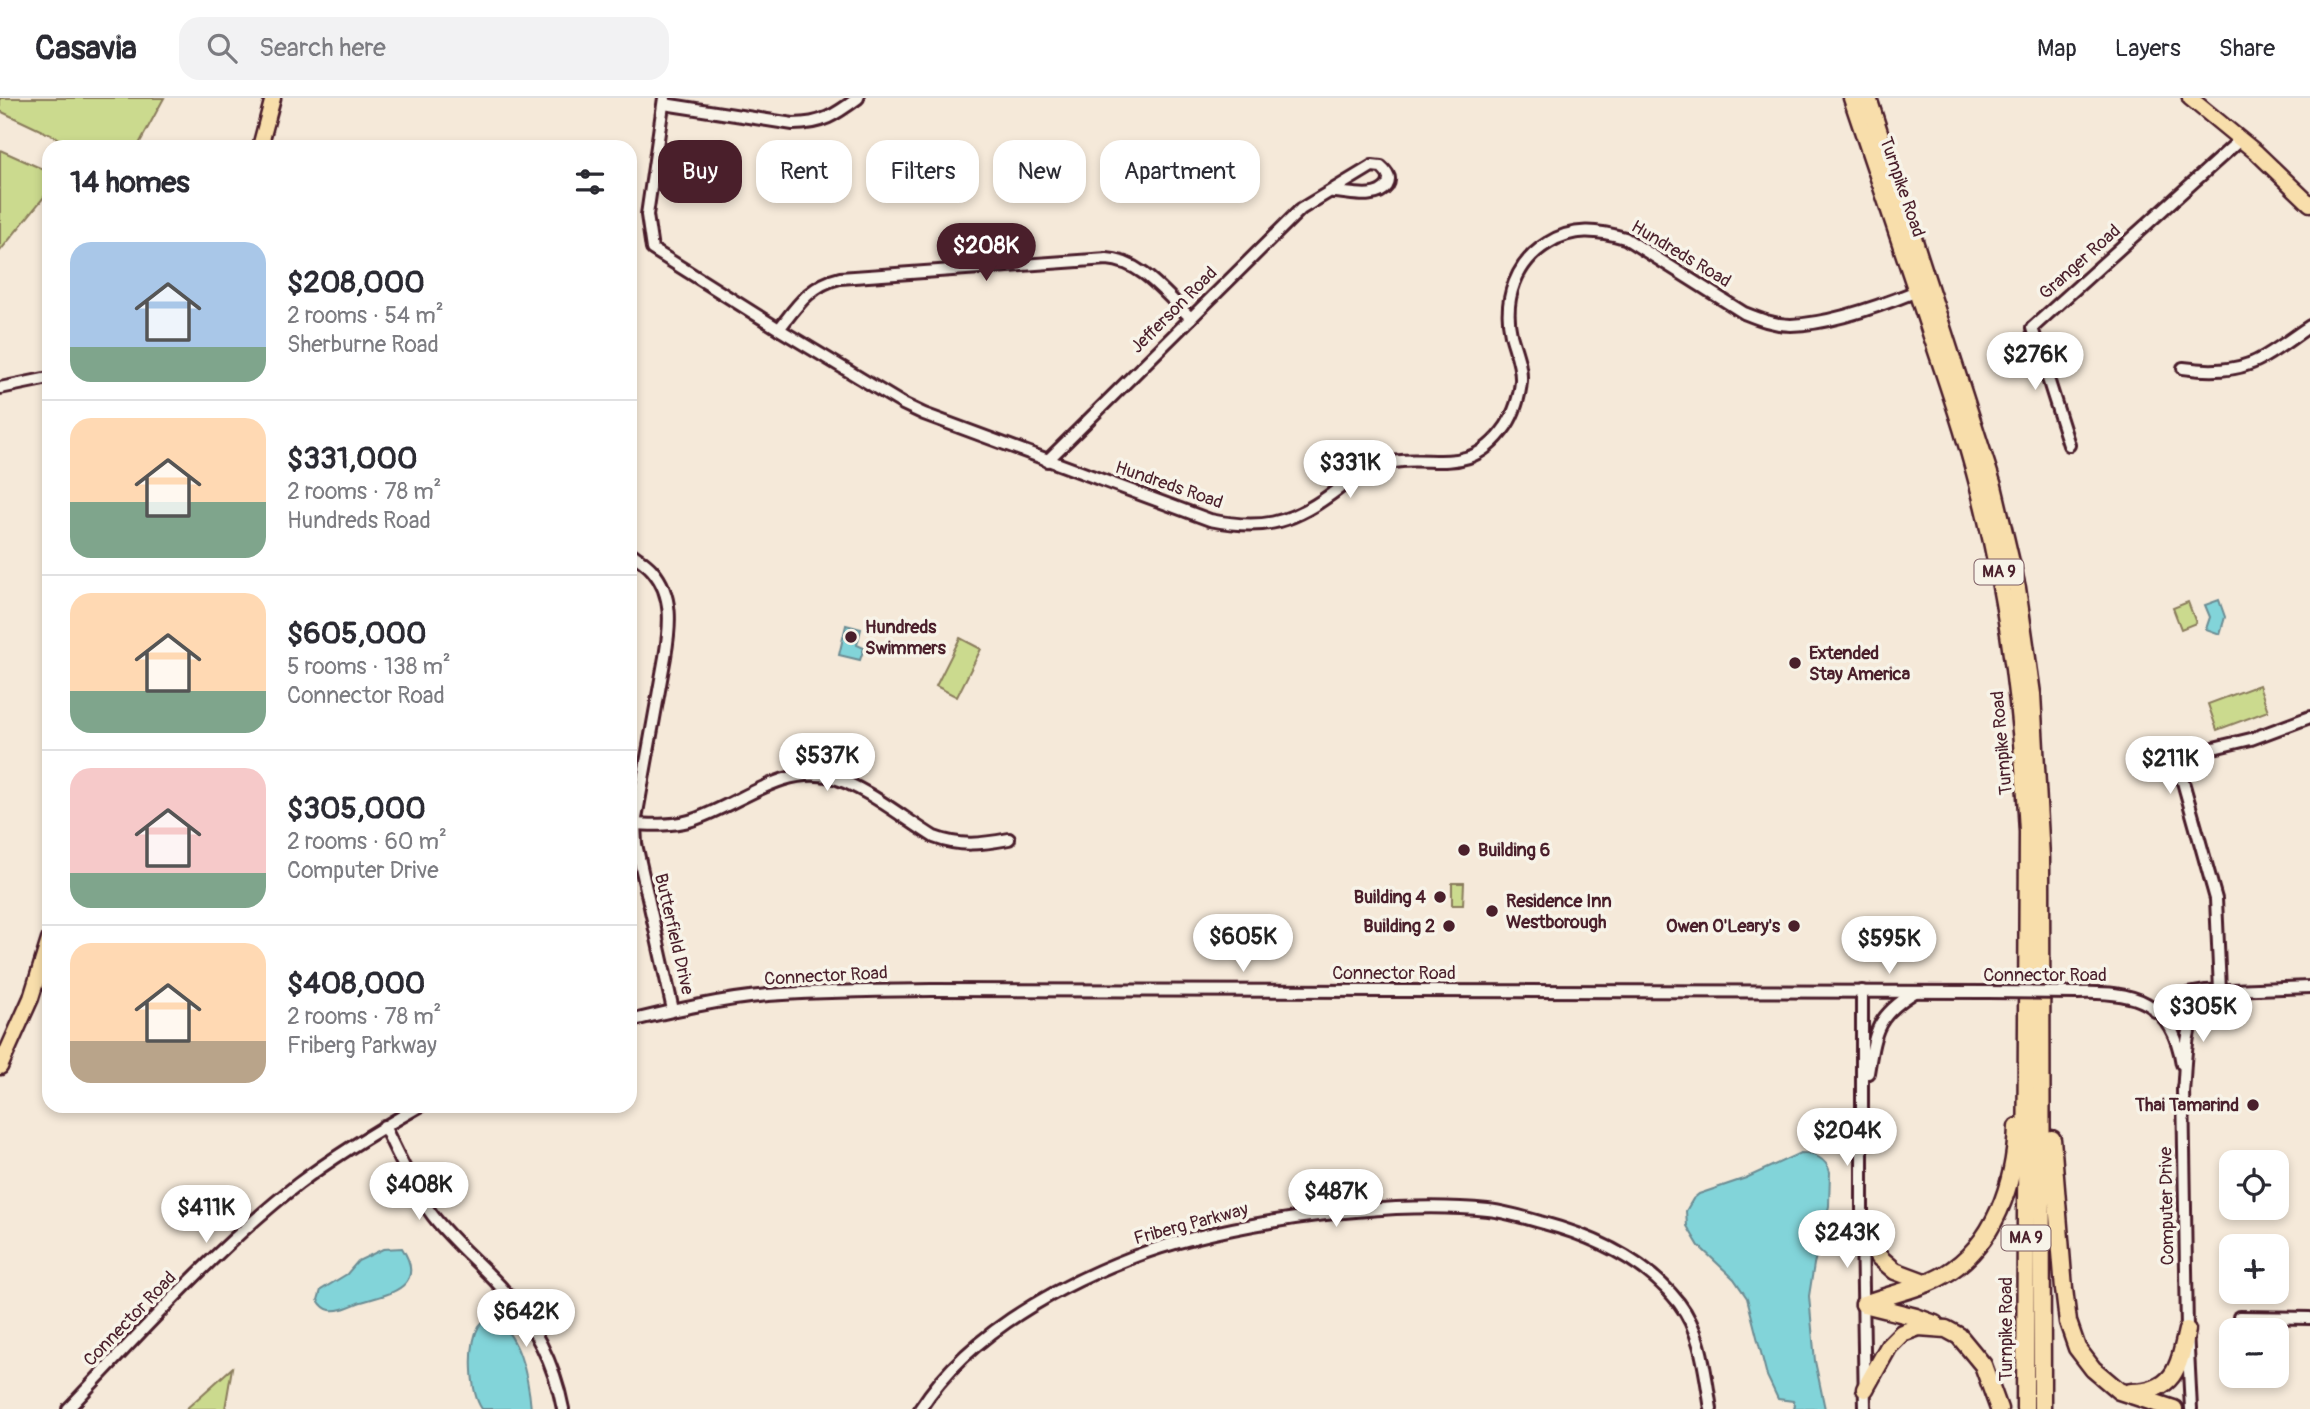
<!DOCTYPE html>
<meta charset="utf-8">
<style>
:root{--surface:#fff;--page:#f2f2f3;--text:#2b2b33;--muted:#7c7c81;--line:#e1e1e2;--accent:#4a1f2b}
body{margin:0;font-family:Pangolin,sans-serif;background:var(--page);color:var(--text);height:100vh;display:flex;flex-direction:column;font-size:26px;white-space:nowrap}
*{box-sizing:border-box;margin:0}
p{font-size:23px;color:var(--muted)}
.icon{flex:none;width:38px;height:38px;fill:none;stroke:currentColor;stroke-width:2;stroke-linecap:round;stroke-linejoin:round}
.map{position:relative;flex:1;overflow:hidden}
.drawer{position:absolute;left:42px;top:42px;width:595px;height:973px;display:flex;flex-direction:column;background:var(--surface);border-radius:21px;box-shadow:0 4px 10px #0003}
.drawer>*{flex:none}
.top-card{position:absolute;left:658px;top:42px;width:665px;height:63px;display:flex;gap:14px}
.controls{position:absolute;left:2219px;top:1052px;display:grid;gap:14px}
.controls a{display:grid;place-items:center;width:70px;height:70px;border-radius:14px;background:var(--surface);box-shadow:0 4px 10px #0003;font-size:35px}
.price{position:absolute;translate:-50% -60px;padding:0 16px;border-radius:24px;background:#fff;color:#222;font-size:23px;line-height:46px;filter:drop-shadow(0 2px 4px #0008)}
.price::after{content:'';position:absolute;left:50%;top:42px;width:21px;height:16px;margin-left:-10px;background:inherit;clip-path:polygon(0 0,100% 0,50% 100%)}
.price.current{background:var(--accent);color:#fff}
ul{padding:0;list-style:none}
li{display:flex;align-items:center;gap:21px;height:175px;padding:0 28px}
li+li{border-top:2px solid var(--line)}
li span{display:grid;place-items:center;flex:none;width:196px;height:140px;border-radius:21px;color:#555}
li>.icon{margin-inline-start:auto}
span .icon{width:84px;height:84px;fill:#fffc;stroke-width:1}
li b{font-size:30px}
h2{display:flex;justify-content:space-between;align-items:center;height:84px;padding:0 28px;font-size:30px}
.chip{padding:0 24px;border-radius:21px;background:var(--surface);box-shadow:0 4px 10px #0003;font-size:24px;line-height:63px}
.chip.current{background:var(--accent);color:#fff}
header{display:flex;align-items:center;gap:42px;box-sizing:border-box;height:98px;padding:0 35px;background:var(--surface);border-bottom:2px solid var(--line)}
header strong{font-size:33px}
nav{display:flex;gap:38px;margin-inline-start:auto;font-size:24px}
.search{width:490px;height:63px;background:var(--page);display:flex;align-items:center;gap:18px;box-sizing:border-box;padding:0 24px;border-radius:21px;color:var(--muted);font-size:26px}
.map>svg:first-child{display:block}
.green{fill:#cbda8e;stroke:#8a7c5c;stroke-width:2}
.water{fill:#82d4d9;stroke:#6c8c93;stroke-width:2}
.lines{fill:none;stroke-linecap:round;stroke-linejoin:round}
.minor-casing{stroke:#4a1f2b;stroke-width:16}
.major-casing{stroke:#4a1f2b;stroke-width:19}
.highway-casing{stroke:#4a1f2b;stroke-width:21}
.minor{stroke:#f7f3e8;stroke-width:10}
.major{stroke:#f8deab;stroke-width:14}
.highway{stroke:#f8deab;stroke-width:16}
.minor-bridge-casing{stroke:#4a1f2b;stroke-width:16;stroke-linecap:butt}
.minor-bridge{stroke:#f7f3e8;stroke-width:10}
.poi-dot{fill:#4a1f2b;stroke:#f7f3e8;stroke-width:2.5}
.labels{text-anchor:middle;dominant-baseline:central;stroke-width:7;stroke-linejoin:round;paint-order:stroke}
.shield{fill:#f7f3e8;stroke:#7e5f64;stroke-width:2}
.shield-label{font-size:16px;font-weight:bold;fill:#4a1f2b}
.street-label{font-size:18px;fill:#4a1f2b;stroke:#f7f3e8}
.poi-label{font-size:18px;font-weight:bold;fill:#4a1f2b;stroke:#f7f3e8;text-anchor:start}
</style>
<header>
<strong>Casavia</strong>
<div class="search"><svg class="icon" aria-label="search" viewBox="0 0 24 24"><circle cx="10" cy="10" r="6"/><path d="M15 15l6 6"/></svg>Search here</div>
<nav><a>Map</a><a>Layers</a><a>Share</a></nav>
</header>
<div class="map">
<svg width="2310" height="1311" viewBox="0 0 2310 1311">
<rect width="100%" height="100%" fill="#f5e9d9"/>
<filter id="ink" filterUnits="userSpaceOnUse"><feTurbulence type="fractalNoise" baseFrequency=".0143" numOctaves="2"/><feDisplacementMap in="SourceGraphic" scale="14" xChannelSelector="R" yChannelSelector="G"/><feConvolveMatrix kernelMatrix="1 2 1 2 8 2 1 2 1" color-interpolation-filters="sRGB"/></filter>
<g filter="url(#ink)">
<g class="green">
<path d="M0,0H164L138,48L135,49H76L0,13Z"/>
<path d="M0,52L49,74V93L0,153Z"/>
<path d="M2188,504L2196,525L2181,531L2173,510Z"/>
<path d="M960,540L981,551L957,599L936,588Z"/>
<path d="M2259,587L2268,613L2217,632L2208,606Z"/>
<path d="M1452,785H1464L1463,807H1452Z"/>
<path d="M232,1270L225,1311H186Z"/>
</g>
<g class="water">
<path d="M2219,502L2225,519L2220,536L2206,531L2210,519L2205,507Z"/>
<path d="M846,527L861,531L857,547L864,550L860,562L839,557Z"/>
<path d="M1800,1055C1813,1055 1826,1060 1830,1074L1829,1108L1814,1166L1809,1198L1815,1263L1825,1311H1794L1795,1307L1793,1303L1778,1301L1767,1278L1747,1200L1734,1181L1699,1148L1687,1128L1686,1113L1693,1101L1699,1096L1746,1080Z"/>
<path d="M402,1150C427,1188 391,1196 361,1204C352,1207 340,1214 330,1212C324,1211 321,1207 318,1202L321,1192L347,1176L358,1163L383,1151Z"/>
<path d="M487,1221C519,1225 529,1285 531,1311H482C470,1294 468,1247 479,1228C481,1225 484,1223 487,1221Z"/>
</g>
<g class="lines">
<defs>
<g id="minor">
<path d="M664,0L647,117L652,151L782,233L903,306L924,316L1210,422C1259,432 1289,427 1330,397C1345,386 1361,373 1380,367C1429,352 1467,384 1506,328C1514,316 1520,298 1521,283C1522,268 1515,252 1511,237C1503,201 1516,164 1548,145C1573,129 1598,132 1625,140L1744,215C1759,221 1774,227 1791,227C1831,226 1880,208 1917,193"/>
<path d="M664,6L793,26C822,26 835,17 858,0"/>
<path d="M779,231C797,208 810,187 840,180L1107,161C1142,163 1166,197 1191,220"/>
<path d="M2183,270C2204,273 2228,274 2249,266C2266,261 2294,238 2310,228"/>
<path d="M0,290L49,280"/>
<path d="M2069,347L2032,230L2241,41"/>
<path d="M1047,363L1301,111L1372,68L1381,69C1387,74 1392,80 1387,88C1376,103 1348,94 1333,94"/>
<path d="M630,454C637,460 646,465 652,472C674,497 670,529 665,559L635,726L636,746L673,912"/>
<path d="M630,726C650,727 670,728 689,723C735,710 781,666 831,679C866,689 903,720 934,739C960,749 982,746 1009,741"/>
<path d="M1862,893V1131L1865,1311"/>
<path d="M2077,895C2133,893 2172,902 2182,966"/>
<path d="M2155,913L2189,896L2206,893L2310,889"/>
<path d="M630,923C675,912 722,901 768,897C822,893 877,893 931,892L1988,894"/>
<path d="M1868,975C1875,933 1876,918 1915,894"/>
<path d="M2183,989L2187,1232L2191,1311"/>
<path d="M2183,994C2187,954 2181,914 2220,892L2216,801L2176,659L2251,641L2310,619"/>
<path d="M384,1028C399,1058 413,1091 433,1118C453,1144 478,1164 500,1188C532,1223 554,1264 563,1311"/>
<path d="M2239,1219L2310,1220"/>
<path d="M68,1311C142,1233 214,1152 298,1086C336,1057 378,1032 420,1008"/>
<path d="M920,1311C967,1238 1053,1190 1133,1159C1179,1141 1228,1131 1276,1123C1346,1112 1418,1105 1488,1112C1506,1114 1523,1119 1540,1124C1593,1138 1645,1161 1679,1205C1702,1235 1705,1275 1711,1311"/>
</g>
<g id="major">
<path d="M2190,0L2257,55L2310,106"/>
<path d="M260,49L273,0"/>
<path d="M0,969L31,900L49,842"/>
</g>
<g id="highway">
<path d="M1852,0C1876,70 1899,141 1923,211C1945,278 1969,345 1985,414C2011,519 2023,627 2028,734L2025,1311"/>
<path d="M1868,0L1993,388L2017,490L2032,596L2041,760L2042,1311"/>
<path d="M2052,1041L2064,1191L2068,1224L2077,1250L2093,1271L2119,1293L2174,1311"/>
<path d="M1862,1137L1880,1160L1895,1173L1927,1185"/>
<path d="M1864,1206C1890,1196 1920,1191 1944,1177C1995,1147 2015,1085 2017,1029"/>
<path d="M1864,1206L1916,1219L1935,1226"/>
<path d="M1865,1291L1889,1248L1902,1235L1919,1229L1946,1231L1959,1238L1983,1267L1999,1311"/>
<path d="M2131,1294C2175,1294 2179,1268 2187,1232"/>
</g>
</defs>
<use href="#minor" class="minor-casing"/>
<use href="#major" class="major-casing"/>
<use href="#highway" class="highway-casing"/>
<use href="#minor" class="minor"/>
<use href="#major" class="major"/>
<use href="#highway" class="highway"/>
<defs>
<path id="minor-bridge" d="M1988,894L2077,895"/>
</defs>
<use href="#minor-bridge" class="minor-bridge-casing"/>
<use href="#minor-bridge" class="minor-bridge"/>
</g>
</g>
<g class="poi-dot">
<circle cx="851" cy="539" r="7"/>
<circle cx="1795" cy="565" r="7"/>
<circle cx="1464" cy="752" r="7"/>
<circle cx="1440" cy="799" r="7"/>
<circle cx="1492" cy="813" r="7"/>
<circle cx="1449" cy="828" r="7"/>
<circle cx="1794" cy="828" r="7"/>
<circle cx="2253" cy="1007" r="7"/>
</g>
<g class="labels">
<g class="shield">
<rect x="1974.5" y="461.5" width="49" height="25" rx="5"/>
<rect x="2001.5" y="1127.5" width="49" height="25" rx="5"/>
</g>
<g class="shield-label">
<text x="1999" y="474">MA 9</text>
<text x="2026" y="1140">MA 9</text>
</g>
<g class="street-label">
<text transform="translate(1902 89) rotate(71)">Turnpike Road</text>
<text transform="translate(1681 156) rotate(31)">Hundreds Road</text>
<text transform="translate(2080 164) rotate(-42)">Granger Road</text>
<text transform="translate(1174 212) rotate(-45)">Jefferson Road</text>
<text transform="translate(1169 387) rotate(19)">Hundreds Road</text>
<text transform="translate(2002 645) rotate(-95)">Turnpike Road</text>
<text transform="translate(674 836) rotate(77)">Butterfield Drive</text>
<text x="1394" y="875">Connector Road</text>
<text x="2045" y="877">Connector Road</text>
<text transform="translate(826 878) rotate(-3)">Connector Road</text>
<text transform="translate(2167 1108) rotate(-91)">Computer Drive</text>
<text transform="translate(1191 1126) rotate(-15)">Friberg Parkway</text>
<text transform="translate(130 1221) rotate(-46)">Connector Road</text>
<text transform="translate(2006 1231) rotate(-90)">Turnpike Road</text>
</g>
<g class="poi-label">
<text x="865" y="529">Hundreds<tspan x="865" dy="21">Swimmers</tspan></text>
<text x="1809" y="555">Extended<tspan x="1809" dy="21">Stay America</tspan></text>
<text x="1478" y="752">Building 6</text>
<text x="1426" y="799" text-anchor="end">Building 4</text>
<text x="1506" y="803">Residence Inn<tspan x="1506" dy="21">Westborough</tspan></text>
<text x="1435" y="828" text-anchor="end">Building 2</text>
<text x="1780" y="828" text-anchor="end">Owen O'Leary's</text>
<text x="2239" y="1007" text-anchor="end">Thai Tamarind</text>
</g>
</g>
</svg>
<div class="controls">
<a><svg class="icon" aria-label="locate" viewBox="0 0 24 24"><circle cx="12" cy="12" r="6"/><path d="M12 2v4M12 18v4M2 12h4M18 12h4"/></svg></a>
<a>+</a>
<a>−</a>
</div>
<b class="price current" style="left:986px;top:185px">$208K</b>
<b class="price" style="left:2035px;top:294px">$276K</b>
<b class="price" style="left:1350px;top:402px">$331K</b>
<b class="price" style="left:827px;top:695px">$537K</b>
<b class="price" style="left:2170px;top:698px">$211K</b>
<b class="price" style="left:1243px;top:876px">$605K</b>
<b class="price" style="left:1889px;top:878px">$595K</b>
<b class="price" style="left:2203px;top:946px">$305K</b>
<b class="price" style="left:1847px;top:1070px">$204K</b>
<b class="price" style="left:419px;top:1124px">$408K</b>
<b class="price" style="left:1336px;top:1131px">$487K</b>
<b class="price" style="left:206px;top:1147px">$411K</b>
<b class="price" style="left:1847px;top:1172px">$243K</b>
<b class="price" style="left:526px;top:1251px">$642K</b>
<div class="top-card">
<a class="chip current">Buy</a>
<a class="chip">Rent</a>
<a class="chip">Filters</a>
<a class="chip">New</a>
<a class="chip">Apartment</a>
</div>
<section class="drawer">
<h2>14 homes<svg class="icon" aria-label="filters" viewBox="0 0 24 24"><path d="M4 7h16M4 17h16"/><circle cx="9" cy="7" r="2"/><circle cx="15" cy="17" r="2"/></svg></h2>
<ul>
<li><span style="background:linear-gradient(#a9c7e8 75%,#7fa58c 0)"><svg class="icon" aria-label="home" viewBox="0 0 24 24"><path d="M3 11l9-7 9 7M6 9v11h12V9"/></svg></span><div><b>$208,000</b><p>2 rooms · 54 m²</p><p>Sherburne Road</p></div></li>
<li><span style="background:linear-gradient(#ffd9b3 60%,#7fa58c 0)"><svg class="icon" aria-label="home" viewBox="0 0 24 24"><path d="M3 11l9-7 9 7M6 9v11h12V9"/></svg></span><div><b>$331,000</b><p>2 rooms · 78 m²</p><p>Hundreds Road</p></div></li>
<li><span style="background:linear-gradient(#ffd9b3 70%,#7fa58c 0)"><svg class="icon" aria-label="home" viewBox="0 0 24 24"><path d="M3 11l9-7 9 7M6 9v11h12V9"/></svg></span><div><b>$605,000</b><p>5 rooms · 138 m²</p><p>Connector Road</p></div></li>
<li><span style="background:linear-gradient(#f6c9c9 75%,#7fa58c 0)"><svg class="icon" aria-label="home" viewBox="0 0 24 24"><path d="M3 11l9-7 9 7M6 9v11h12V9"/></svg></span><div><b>$305,000</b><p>2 rooms · 60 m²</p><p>Computer Drive</p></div></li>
<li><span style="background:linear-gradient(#ffd9b3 70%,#b9a48a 0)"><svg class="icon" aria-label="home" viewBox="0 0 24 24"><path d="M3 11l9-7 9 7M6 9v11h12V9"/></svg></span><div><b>$408,000</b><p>2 rooms · 78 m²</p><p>Friberg Parkway</p></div></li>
</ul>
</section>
</div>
